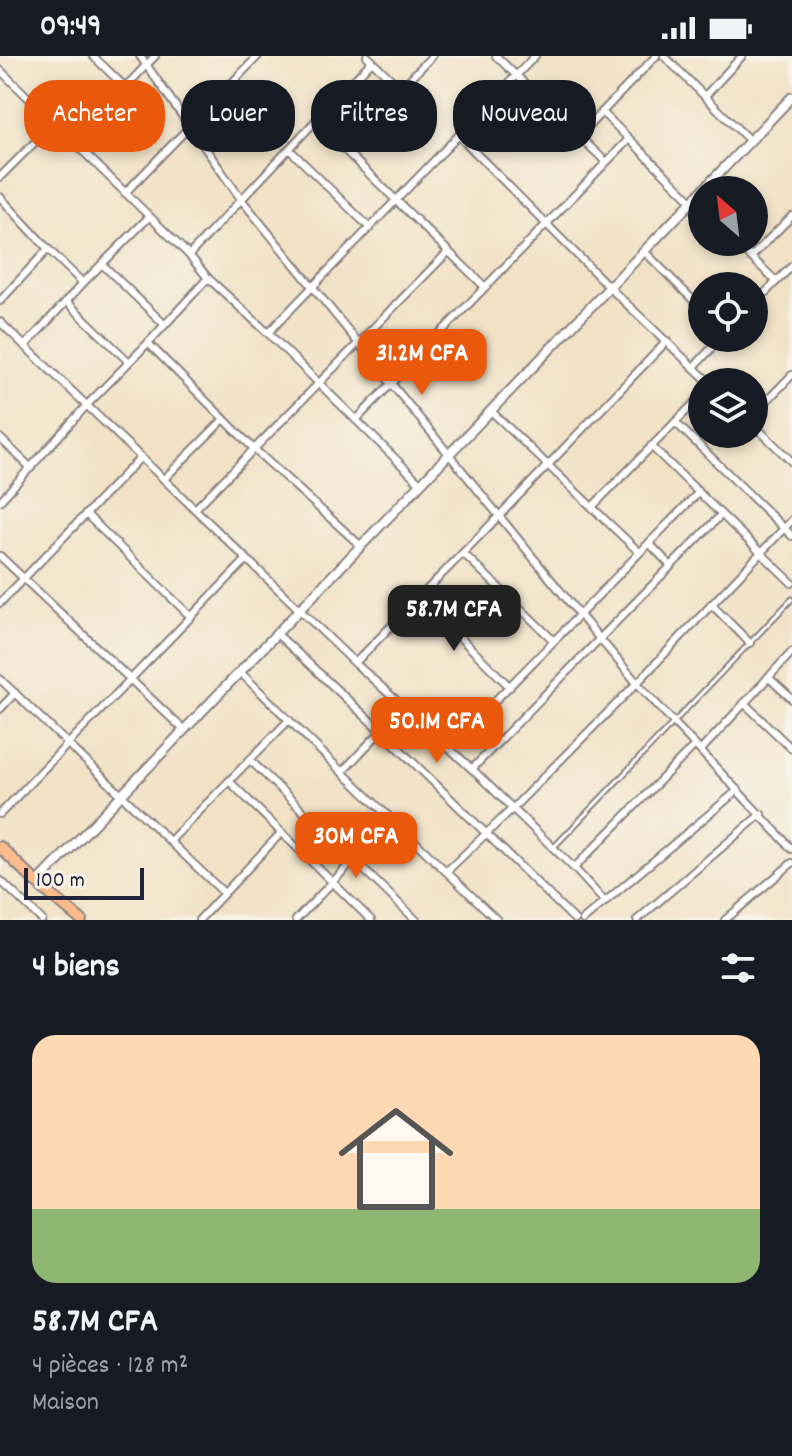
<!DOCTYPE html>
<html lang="fr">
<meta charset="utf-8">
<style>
:root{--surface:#171b24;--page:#20242c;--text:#f1f3f6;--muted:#9ea1a6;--accent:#ea580c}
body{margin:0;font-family:Dekko,sans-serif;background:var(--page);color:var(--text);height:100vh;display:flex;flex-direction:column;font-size:30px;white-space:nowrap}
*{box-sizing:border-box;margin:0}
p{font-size:26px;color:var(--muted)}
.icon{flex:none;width:44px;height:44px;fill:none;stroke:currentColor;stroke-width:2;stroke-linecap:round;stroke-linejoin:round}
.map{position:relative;height:864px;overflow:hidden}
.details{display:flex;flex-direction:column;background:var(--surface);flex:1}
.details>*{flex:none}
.top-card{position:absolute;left:24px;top:24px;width:744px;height:72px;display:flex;gap:16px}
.needle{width:52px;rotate:332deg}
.buttons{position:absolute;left:688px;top:120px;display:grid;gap:16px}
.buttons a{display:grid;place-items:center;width:80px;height:80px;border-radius:50%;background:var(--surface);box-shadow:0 4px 12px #0003;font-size:40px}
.scale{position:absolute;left:24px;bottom:20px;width:120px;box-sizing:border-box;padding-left:8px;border:4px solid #22223b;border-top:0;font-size:22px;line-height:28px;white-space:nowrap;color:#22223b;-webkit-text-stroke:6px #f7f3e8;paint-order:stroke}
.price{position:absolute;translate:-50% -68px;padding:0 18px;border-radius:16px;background:var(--accent);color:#fff;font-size:26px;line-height:52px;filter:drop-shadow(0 2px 4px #0008)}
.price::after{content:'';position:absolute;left:50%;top:48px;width:24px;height:18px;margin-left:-12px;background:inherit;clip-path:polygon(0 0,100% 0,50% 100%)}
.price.current{background:#222;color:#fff}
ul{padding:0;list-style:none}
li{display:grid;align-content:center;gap:16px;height:424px;padding:0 32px}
li span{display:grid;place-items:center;height:248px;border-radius:24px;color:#555}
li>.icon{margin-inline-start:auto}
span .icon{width:144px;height:144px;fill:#fffc;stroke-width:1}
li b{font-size:34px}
h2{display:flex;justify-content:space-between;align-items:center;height:96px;padding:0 32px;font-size:34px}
.tag{padding:0 28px;border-radius:32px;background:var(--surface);box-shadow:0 4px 12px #0003;font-size:28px;line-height:72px}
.tag.current{background:var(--accent);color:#fff}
.status{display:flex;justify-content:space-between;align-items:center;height:56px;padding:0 40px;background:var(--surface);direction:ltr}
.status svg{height:22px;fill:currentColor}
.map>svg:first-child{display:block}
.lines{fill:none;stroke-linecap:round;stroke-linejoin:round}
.service-casing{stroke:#8a8280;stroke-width:7}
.minor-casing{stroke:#8a8280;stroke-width:10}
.tertiary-casing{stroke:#8a8280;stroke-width:12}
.primary-casing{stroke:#8a8280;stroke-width:14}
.service{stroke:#fff;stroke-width:3}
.minor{stroke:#fff;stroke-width:6}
.tertiary{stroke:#fff;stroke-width:8}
.primary{stroke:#fbbb8d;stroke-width:10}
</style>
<div class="status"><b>09:49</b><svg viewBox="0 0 49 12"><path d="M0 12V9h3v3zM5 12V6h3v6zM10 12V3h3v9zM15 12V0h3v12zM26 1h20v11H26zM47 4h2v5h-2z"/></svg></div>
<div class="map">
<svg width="792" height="864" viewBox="0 0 792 864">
<rect width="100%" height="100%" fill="#f7f3e8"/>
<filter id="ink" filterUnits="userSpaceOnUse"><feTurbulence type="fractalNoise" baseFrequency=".0125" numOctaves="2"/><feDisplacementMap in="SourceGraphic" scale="16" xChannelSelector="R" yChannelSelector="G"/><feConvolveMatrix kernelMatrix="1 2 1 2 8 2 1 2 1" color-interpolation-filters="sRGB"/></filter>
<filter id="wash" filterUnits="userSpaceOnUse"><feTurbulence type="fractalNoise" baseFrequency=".006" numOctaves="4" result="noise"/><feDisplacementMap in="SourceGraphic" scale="32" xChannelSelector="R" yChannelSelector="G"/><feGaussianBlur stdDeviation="1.8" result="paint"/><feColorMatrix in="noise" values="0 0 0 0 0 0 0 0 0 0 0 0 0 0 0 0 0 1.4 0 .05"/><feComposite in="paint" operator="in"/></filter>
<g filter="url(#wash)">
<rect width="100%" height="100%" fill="#f1e2c6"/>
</g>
<g filter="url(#ink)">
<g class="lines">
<defs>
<path id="service" d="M553,792L792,543"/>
<g id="minor">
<path d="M93,0L125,31"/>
<path d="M140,0L241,143L579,558L637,627L792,793"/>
<path d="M367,0L401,33"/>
<path d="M496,0L606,106"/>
<path d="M664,0L750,85"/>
<path d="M0,14L189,199L208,222L268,277L421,428"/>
<path d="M705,40L742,0"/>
<path d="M602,56L702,155"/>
<path d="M316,66L485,231"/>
<path d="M459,80L609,231L709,326"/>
<path d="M579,80L656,0"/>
<path d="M73,86L155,0"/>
<path d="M343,93L432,0"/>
<path d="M290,94L370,172"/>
<path d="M0,121L54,67"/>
<path d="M125,137L258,0"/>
<path d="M0,141L48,193L83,227"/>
<path d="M735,186L776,225"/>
<path d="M644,195L702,253"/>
<path d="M189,199L372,5"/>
<path d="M751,201L792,160"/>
<path d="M102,208L165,269"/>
<path d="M0,245L48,193"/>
<path d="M67,246L129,306"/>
<path d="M754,248L792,210"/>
<path d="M0,266L355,607L472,713L574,812L605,846"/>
<path d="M268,277L535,0"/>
<path d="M148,287L254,393L361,490"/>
<path d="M25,290L83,227L149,161"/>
<path d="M694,311L721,282"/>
<path d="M491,355L639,496"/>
<path d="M754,358L792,319"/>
<path d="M356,364L629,83"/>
<path d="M675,366L792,480"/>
<path d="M754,369L792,406"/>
<path d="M0,382L31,412"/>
<path d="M651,390L792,527"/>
<path d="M164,423L224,363"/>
<path d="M0,445L87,349L148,287L208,222"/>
<path d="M593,450L702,339"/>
<path d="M195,453L448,196"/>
<path d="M86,458L190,560"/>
<path d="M649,487L670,509"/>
<path d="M463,497L553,584"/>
<path d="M0,500L184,674"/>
<path d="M419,541L510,631"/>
<path d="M0,547L141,401"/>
<path d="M711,548L750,587"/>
<path d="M277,578L381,675L575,864"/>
<path d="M355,607L499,460L667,285"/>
<path d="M240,616L342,716L497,864"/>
<path d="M768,621L792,643"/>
<path d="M0,623L224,837"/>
<path d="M744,647L792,693"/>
<path d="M0,653L15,637"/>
<path d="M447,692C533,609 614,522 698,437"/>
<path d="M701,694L792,596"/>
<path d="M250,704L416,864"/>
<path d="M472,713L721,459"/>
<path d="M342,716L403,652"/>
<path d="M229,725L371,864"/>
<path d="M0,758L247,503"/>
<path d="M170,785L289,664"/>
<path d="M574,812L695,689"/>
<path d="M447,815L512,753L637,627L792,464"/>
<path d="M0,824L42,864"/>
<path d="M199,864L281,777"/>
<path d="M296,864L393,763"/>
<path d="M583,864L738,734"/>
<path d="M637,864L761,758"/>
<path d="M725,864L792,807"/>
</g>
<g id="tertiary">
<path d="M703,134L792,41"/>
<path d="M37,827L702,135"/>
</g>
<path id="primary" d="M0,791L37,827L81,864"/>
</defs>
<use href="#service" class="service-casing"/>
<use href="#minor" class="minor-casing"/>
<use href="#tertiary" class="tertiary-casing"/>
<use href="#primary" class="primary-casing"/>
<use href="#service" class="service"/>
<use href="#minor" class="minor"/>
<use href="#tertiary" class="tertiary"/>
<use href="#primary" class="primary"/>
</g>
</g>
</svg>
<div class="buttons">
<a><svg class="needle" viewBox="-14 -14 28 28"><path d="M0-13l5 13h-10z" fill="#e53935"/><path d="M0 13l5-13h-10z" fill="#9ea1a6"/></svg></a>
<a><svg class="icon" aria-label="locate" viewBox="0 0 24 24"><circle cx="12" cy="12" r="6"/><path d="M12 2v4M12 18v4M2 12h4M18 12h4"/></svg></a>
<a><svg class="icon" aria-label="layers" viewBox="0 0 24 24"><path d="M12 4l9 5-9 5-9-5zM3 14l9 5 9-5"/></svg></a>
</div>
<div class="scale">100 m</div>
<b class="price" style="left:422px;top:341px">31.2M CFA</b>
<b class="price current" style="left:454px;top:597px">58.7M CFA</b>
<b class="price" style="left:437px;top:709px">50.1M CFA</b>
<b class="price" style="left:356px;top:824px">30M CFA</b>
<div class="top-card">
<a class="tag current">Acheter</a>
<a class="tag">Louer</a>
<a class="tag">Filtres</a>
<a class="tag">Nouveau</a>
</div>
</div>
<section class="details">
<h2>4 biens<svg class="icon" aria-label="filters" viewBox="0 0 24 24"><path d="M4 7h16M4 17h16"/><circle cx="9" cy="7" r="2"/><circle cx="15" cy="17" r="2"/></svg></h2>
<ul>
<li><span style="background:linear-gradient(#ffd9b3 70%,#8fb573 0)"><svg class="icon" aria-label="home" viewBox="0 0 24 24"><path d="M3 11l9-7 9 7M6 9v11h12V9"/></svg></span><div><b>58.7M CFA</b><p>4 pièces · 128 m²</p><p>Maison</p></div></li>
</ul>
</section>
